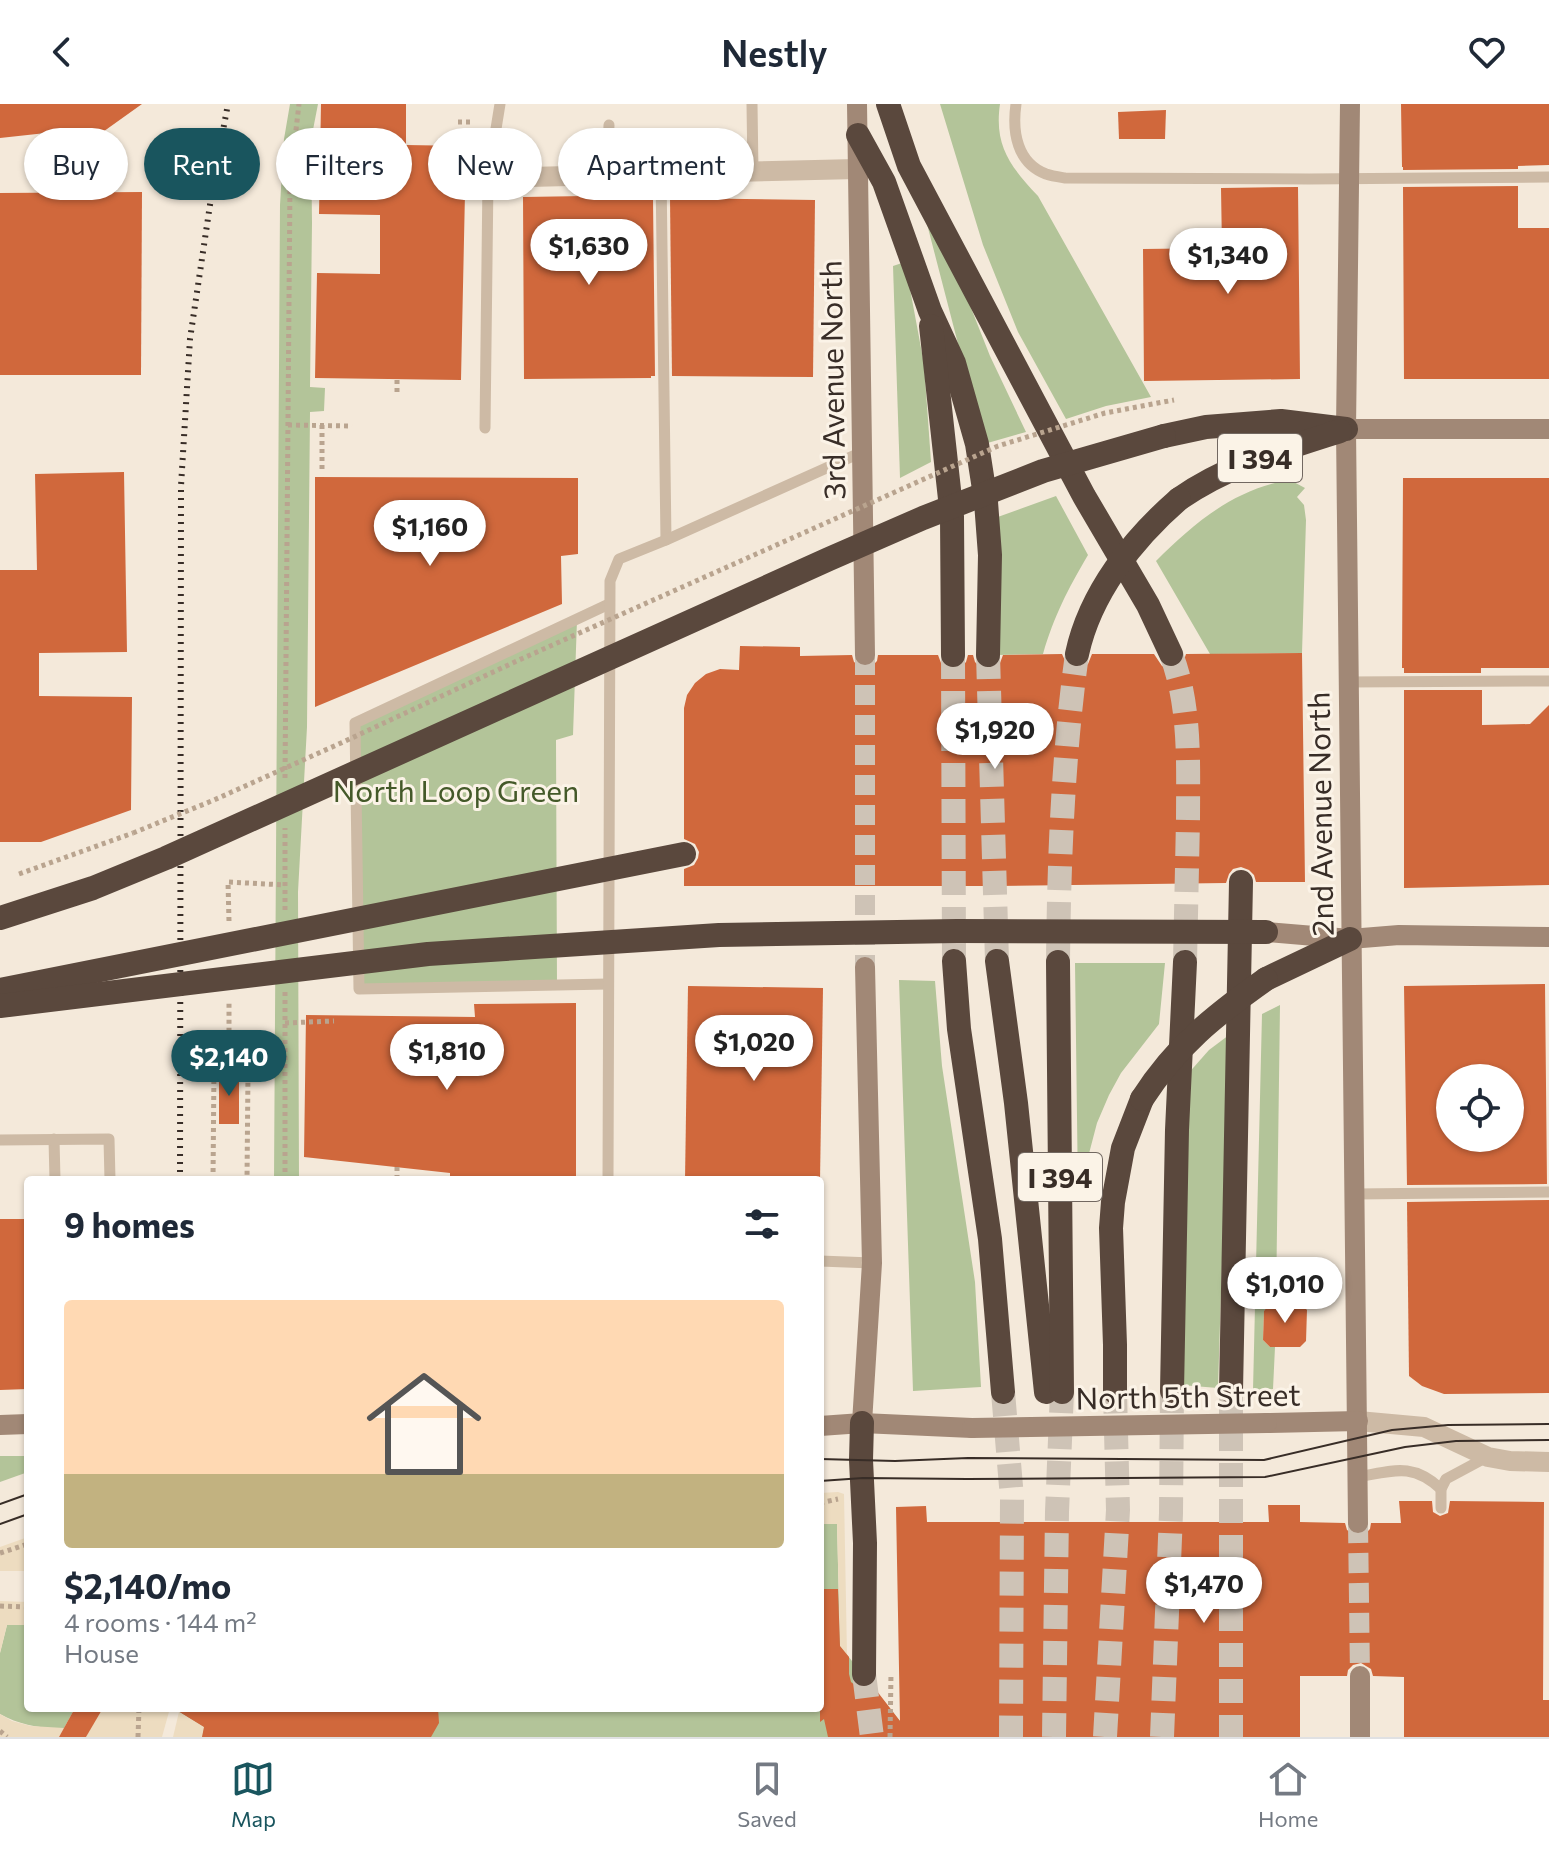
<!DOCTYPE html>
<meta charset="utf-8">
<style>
:root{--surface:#fff;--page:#f6f6f7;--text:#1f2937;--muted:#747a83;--line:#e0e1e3;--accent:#19555e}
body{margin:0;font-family:Commissioner,sans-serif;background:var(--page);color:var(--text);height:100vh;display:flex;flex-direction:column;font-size:30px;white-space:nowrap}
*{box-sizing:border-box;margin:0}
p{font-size:26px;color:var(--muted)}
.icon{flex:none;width:44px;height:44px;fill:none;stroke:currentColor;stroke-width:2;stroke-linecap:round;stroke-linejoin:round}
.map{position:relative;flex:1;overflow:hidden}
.panel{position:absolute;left:24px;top:1072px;width:800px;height:536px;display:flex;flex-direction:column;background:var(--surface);border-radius:8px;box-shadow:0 2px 6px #0004}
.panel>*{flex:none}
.guide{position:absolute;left:24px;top:24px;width:800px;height:72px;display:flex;gap:16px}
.controls{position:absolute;left:1436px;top:960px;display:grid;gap:16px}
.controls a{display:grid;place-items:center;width:88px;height:88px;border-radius:50%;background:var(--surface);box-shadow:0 2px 6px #0004;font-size:40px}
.price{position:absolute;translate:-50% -68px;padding:0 18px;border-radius:28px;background:#fff;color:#222;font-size:26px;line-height:52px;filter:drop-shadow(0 2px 4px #0008)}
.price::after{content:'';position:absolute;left:50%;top:48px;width:24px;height:18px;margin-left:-12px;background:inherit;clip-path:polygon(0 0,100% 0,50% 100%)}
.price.active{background:var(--accent);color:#fff}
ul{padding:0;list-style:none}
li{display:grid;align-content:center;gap:16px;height:424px;padding:0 40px}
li+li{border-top:2px solid var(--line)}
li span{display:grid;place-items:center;height:248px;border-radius:8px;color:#555}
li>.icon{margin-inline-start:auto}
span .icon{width:144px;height:144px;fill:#fffc;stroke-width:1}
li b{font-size:34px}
h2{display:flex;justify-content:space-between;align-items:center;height:96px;padding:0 40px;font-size:34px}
.tag{padding:0 28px;border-radius:36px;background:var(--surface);box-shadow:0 2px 6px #0004;font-size:28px;line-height:72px}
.tag.active{background:var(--accent);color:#fff}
header{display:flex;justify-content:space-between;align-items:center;height:104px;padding:0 40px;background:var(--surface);font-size:36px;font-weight:600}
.tab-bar{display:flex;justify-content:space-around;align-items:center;height:112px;border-top:2px solid var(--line);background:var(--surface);font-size:22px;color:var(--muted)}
.tab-bar a{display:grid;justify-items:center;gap:4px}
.tab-bar .active{color:var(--accent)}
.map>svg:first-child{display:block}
.green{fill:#b3c499}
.plaza{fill:#eddcc0}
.building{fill:#d0683c;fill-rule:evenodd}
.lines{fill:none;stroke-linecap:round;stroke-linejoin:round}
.secondary-tunnel{stroke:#cec3b6;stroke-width:20;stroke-dasharray:20 10;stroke-linecap:butt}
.highway-tunnel{stroke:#cec3b6;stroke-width:24;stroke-dasharray:24 12;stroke-linecap:butt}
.path{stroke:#b9a48f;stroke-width:5;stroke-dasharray:4 4;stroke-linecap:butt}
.lane{stroke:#cdbaa5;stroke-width:11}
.street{stroke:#cdbaa5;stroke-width:20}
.secondary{stroke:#a18876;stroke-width:20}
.highway{stroke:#5a483d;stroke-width:24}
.tram{stroke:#382d27;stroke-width:2}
.rail{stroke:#382d27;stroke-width:6;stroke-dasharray:2 6;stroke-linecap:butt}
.path-bridge{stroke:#b9a48f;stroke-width:5;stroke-dasharray:4 4;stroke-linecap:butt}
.secondary-bridge{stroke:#a18876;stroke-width:20}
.highway-bridge{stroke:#5a483d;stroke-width:24}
.labels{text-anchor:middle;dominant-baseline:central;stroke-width:6;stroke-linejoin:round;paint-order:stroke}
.shield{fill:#fbf3e7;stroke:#726861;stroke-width:2}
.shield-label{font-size:28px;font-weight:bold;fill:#382d27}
.street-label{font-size:30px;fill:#382d27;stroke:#fbf3e7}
.park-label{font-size:30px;fill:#445929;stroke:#fbf3e7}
</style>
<header><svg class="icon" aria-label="back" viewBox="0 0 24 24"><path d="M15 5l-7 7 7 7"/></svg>Nestly<svg class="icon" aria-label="heart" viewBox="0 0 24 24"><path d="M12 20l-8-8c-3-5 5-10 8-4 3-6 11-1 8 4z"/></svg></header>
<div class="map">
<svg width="1549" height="1633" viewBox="0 0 1549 1633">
<rect width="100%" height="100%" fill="#f4e9da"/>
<g class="green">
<path d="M290,0H318L311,36L312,119L310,283L325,284L324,307L310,308L307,623L298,788L299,1076H274L280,101L284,35Z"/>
<path d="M940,0H1000C994,42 1010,62 1038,92L1151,293L1106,302L1066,315L1018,228L983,141Z"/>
<path d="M920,93L956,166L990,252L1026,328L984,340Z"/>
<path d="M905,158L924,260L931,358L900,374L893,162Z"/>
<path d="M1290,376L1305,384L1297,393L1304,401L1306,416L1302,549L1210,550L1156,457C1193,420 1235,384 1290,376Z"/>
<path d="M1056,392L1088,451C1068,485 1054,512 1043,550L999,551L995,414Z"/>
<path d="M577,516L573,631L556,636L557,881L359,885L355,619Z"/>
<path d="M1075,859H1165L1159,920L1121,969L1109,991L1097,1019L1086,1061L1083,1090H1078Z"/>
<path d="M899,876L935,877L942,962L975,1178L981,1283L913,1287Z"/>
<path d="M1280,901L1276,1199H1270L1264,1207L1263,1236L1270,1243H1275L1273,1285L1253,1286L1262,910Z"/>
<path d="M1229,931L1218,1284L1181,1281L1186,972L1209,946Z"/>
<path d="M0,1352H28V1368L0,1378Z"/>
<path d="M820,1420H837L840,1542L900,1617V1633H202L204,1623L173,1604H820Z"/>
<path d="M7,1521H28V1604H75L64,1624C41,1625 20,1621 0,1610V1549Z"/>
</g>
<g class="plaza">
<path d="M838,1388L844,1390L847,1551L840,1542L837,1420H820V1389Z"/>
<path d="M28,1433V1467H0V1443Z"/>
<path d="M0,1497L28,1498V1521H7L0,1549Z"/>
<path d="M101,1604H170L162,1633H86Z"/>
<path d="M179,1608L204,1623L202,1633H173Z"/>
<path d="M0,1610L12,1617L31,1622L64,1624L59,1633H0Z"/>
</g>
<g class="building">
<path d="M0,0H142L86,40L63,50L55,28L0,34Z"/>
<path d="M321,0H406V41L466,42L461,276L315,274L317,169L380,170V111L319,110Z"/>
<path d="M1401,0H1549V61L1518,62V65L1403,66V63H1402Z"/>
<path d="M1166,6L1165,35H1119L1118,8Z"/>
<path d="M1518,82V124H1549V275H1404L1403,83Z"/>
<path d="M1298,83L1300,275L1144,277L1143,145L1222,144L1221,84Z"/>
<path d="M142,88L141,271H0V89Z"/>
<path d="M650,91V94H653L655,272H651V274L524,275L523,93Z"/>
<path d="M670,94L815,96L813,273L672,272Z"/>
<path d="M124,368L127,548L39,549V592L132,593L131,706L41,738H0V466H37L35,370Z"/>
<path d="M315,373L578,374V450L561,452L562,500L315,603Z"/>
<path d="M1403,374H1549V564H1481V569H1404V564H1402Z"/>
<path d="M740,542L800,543V552L852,551L854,558L864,564L872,562L877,557L878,551H938L941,559L945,564L952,566L961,563L966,558L968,551H973L975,558L980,563L988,566L996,564L1000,559L1003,551L1062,550L1067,561L1072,564L1080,565L1088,560L1092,550H1154L1162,562L1171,565L1178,563L1183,559L1186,550L1302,549L1305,778H1256L1254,771L1249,766L1241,763L1233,765L1229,770L1226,779L994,782H684V765L694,761L698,754L699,748L695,740L684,735V604L687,591L695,579L706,570L720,565L739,566Z"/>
<path d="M1404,586H1482V621L1530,620L1549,601V781L1404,784Z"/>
<path d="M1545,880L1547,1080L1407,1081L1404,882ZM1450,974H1510V1034H1450Z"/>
<path d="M688,882L823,884L820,1076H685Z"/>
<path d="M576,899V1076H450V1069L304,1053L306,911L475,913L474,900Z"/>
<rect x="219" y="969" width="20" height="51"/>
<path d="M1549,1096V1289L1444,1290L1422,1282L1409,1272L1407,1098Z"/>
<path d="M0,1115H28V1285L0,1286Z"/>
<path d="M1270,1199L1301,1200L1307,1206L1306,1237L1300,1243H1270L1263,1236L1264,1207Z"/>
<path d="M1399,1397H1432L1433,1408L1440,1412L1448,1409L1450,1397L1544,1398L1543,1596H1549V1633H1404V1573L1373,1572L1371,1565L1361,1559L1353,1561L1348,1566L1347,1572H1300V1633H828L824,1615L820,1618V1485H838L840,1542L849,1553V1570L851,1578L856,1582L863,1585L873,1582L900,1617L896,1403L926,1402L927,1418H1269L1268,1401H1300V1418L1345,1419L1347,1426L1357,1432L1365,1430L1370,1425L1371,1419H1401Z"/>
<path d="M75,1604H103L86,1633H59Z"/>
<path d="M173,1604H438L439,1619L431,1633H202L204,1623Z"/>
</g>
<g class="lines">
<g class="secondary-tunnel">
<path d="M865,551V863"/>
<path d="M1358,1419L1360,1572"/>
</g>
<g class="highway-tunnel">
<path d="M1171,550C1191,602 1188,660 1188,715C1187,763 1186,811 1185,858"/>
<path d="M953,551L954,857"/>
<path d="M988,551L997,857"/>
<path d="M1058,858C1059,755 1063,652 1077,550"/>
<path d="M1231,1287V1633"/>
<path d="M1003,1288L1012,1394L1011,1633"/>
<path d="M864,1570L872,1633"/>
<path d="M1054,1633L1057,1408L1062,1288"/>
<path d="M1105,1633L1118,1406L1115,1288"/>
<path d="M1162,1633L1171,1409L1172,1287"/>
</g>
<g class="path">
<path d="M458,18H470"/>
<path d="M42,29L45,88"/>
<path d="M397,288V275"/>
<path d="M288,321L352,322"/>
<path d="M322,321V369"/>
<path d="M285,674L290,78L299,0"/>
<path d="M19,770L133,729"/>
<path d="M285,806V724"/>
<path d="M229,817L228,778L285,781"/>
<path d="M285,888V1076"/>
<path d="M285,919L334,917"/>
<path d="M229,936L248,968L247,1076"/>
<path d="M397,1063V1076"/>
<path d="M213,1076L214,964L229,935V899"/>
<path d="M820,1399L838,1395"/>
<path d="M0,1449L28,1440"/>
<path d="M0,1502L28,1503"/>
<path d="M0,1627L7,1633"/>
<path d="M138,1633L139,1604"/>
<path d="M890,1633L891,1569"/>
</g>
<g class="lane">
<path d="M752,0L753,68"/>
<path d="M1016,0C1012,28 1017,59 1046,70C1052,72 1059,73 1065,74L1309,75L1549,73"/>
<path d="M661,70L666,436"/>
<path d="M607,71L609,21"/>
<path d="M485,324L488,74L500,0"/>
<path d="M1348,578L1549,577"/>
<path d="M608,880L359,885L355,619L609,500"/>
<path d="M54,1035L55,1076"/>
<path d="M0,1036L109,1035L110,1076"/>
<path d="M608,1076L610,477L619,455L666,436L862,348"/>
<path d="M1355,1090L1549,1088"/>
<path d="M820,1157L872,1159"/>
<path d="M1358,1373C1393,1367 1412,1358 1441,1385"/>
<path d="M1441,1404V1385L1446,1375L1487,1353"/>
</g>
<g class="street">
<path d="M488,74L857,65"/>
<path d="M1358,1317L1424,1323L1488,1353L1510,1357L1549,1358"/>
</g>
<g class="secondary">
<path d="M857,0L865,551"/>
<path d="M1350,0L1346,325L1358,1419"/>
<path d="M1346,325H1549"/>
<path d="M1266,828L1350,835L1399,831L1549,833"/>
<path d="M862,1319L872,1159L865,863"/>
<path d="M1267,1319L1358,1317"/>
<path d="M0,1321L28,1320"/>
<path d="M820,1322L862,1319L972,1324"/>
<path d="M1360,1572V1633"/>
</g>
<g class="highway">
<path d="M888,0L909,62L1084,392L1148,501L1171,550"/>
<path d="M858,31L884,78L930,207L954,259L977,340L986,398L990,451L988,551"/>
<path d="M931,222L952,413L953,551"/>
<path d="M1164,332L1206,323L1281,317L1346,325"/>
<path d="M1179,395C1228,361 1284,345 1340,327"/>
<path d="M954,857L959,925L990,1135L1003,1288"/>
<path d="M997,857L1016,999L1046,1288"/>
<path d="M1058,858L1062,1288"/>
<path d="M1266,875L1350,835"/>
<path d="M1172,1287L1177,1026L1185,858"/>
<path d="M1231,1287L1241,778"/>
<path d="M1115,1288V1241L1111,1124L1113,1098L1123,1044L1142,995"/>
<path d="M862,1319L861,1356L865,1439L864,1570"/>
</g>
<g class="tram">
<path d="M820,1355L895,1357L968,1354L1264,1356L1392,1326L1448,1321L1549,1320"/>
<path d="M820,1377L863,1374L967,1375L1265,1373L1405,1343L1456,1337L1549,1336"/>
<path d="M0,1400L28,1390"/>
<path d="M0,1420L28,1410"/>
</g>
<path class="rail" d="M180,1076L181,382L190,235L214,74L228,0"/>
<path class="path-bridge" d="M133,729L214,696L341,639L519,556L998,342L1105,309L1174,296"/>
<path class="secondary-bridge" d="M972,1324L1267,1319"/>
<g class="highway-bridge">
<path d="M1077,550C1090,489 1133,435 1179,395"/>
<path d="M0,814L93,784L166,754L829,455L923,414L1043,367L1164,332"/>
<path d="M0,886L684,750"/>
<path d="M0,902L428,850L719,831L957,827L1266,828"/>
<path d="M1142,995C1176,942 1215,911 1266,875"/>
</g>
</g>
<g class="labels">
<g class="shield">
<rect x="1218" y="330" width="84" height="48" rx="6"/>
<rect x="1018" y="1049" width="84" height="48" rx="6"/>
</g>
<g class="shield-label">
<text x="1260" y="354">I 394</text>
<text x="1060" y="1073">I 394</text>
</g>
<g class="street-label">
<text transform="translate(831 276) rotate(-91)">3rd Avenue North</text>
<text transform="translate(1319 710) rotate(-91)">2nd Avenue North</text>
<text transform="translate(1188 1291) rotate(-1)">North 5th Street</text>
</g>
<g class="park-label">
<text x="456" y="685">North Loop Green</text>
</g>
</g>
</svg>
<div class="controls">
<a><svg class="icon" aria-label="locate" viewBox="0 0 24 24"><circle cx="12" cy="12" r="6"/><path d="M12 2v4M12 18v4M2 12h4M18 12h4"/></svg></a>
</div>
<b class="price" style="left:589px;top:183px">$1,630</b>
<b class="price" style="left:1228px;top:192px">$1,340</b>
<b class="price" style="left:430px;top:464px">$1,160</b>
<b class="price" style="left:995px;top:667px">$1,920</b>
<b class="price" style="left:754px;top:979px">$1,020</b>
<b class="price" style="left:447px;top:988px">$1,810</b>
<b class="price active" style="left:229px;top:994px">$2,140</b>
<b class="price" style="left:1285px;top:1221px">$1,010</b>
<b class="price" style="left:1204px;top:1521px">$1,470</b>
<div class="guide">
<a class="tag">Buy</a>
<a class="tag active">Rent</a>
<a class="tag">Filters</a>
<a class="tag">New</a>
<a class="tag">Apartment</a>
</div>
<section class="panel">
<h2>9 homes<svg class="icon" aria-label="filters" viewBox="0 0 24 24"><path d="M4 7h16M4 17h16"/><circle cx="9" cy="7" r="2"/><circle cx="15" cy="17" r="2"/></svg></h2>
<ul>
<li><span style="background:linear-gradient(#ffd9b3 70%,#c2b280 0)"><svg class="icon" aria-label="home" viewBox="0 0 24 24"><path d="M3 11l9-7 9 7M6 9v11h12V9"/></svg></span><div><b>$2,140/mo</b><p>4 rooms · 144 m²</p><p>House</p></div></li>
</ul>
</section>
</div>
<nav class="tab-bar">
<a class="active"><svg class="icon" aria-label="map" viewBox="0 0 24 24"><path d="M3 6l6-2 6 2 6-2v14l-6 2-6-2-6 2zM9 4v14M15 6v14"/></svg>Map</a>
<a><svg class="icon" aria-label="saved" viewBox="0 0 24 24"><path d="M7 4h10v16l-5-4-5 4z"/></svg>Saved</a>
<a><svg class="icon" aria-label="home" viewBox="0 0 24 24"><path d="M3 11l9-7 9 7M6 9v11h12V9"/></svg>Home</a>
</nav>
